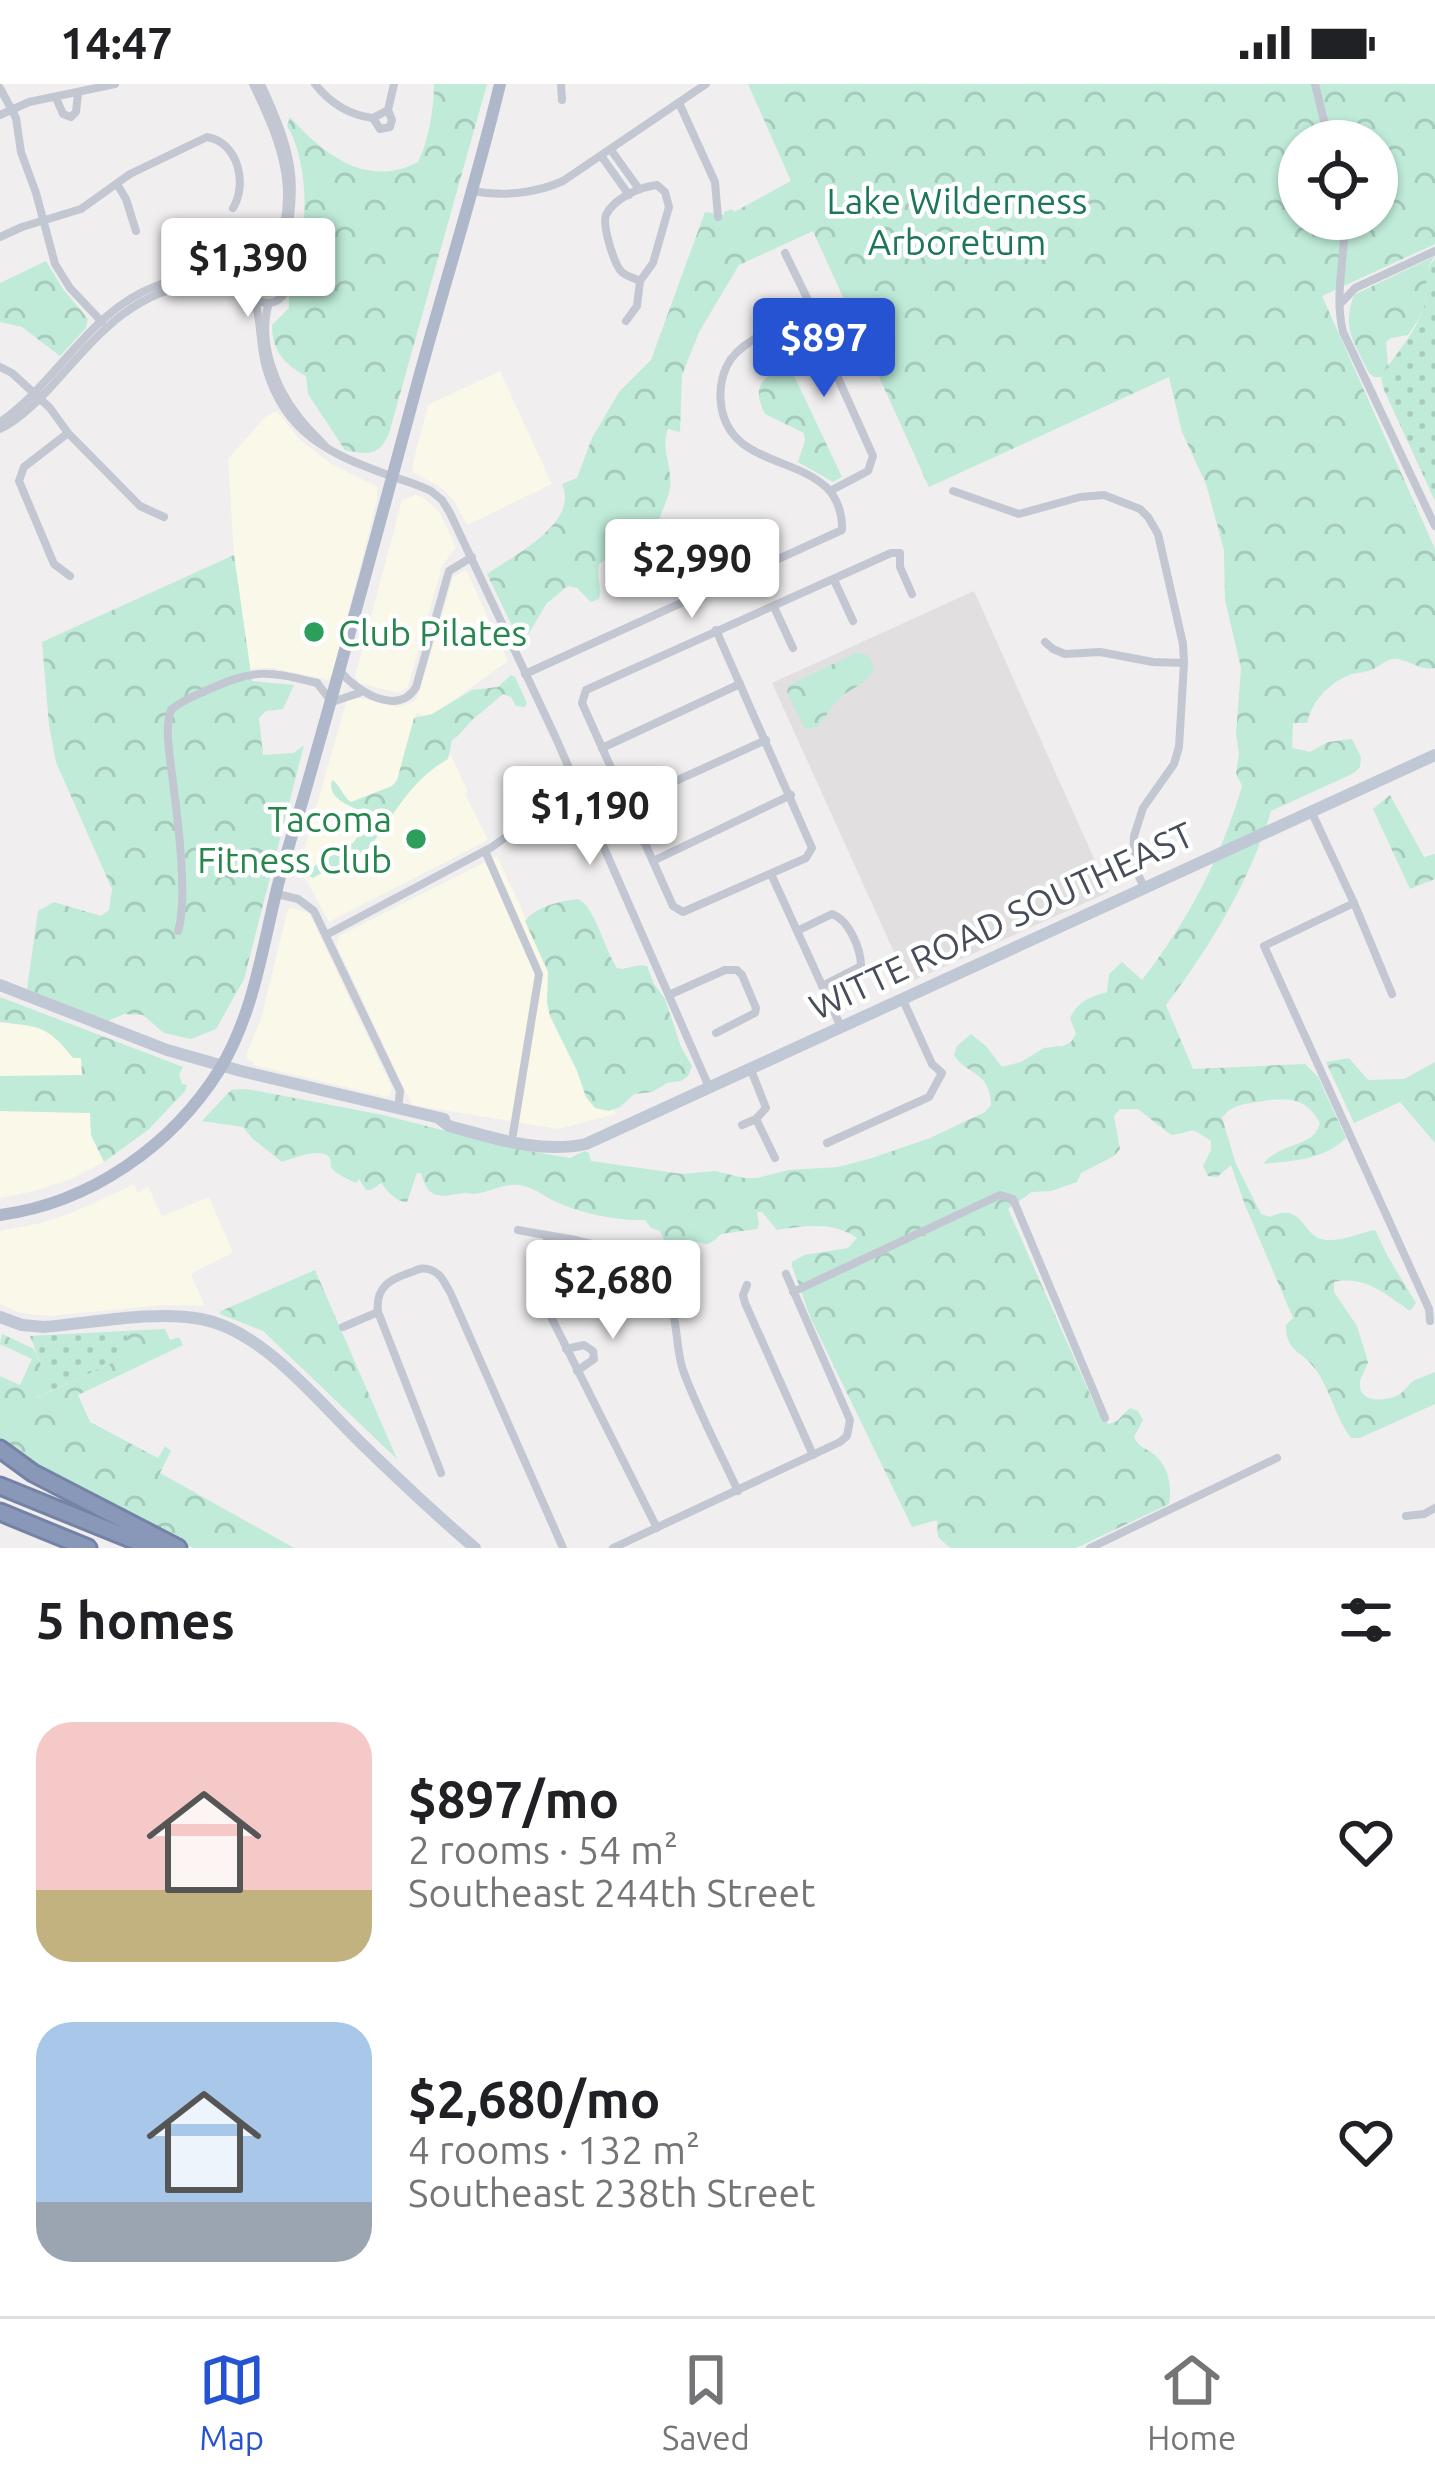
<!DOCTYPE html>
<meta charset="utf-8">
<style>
:root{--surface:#fff;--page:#f6f6f6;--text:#202124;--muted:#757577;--line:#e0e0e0;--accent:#2553d2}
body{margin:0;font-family:Ubuntu,sans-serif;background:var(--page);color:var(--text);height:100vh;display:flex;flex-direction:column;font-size:45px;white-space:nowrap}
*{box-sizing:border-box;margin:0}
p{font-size:39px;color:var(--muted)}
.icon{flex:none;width:66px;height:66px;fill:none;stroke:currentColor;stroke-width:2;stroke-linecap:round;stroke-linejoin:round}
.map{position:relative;height:1464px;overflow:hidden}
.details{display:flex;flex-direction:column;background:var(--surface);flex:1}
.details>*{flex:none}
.tools{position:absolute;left:1278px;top:36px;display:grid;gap:24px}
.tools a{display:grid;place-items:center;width:120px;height:120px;border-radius:50%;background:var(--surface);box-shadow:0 3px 9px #0004;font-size:60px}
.price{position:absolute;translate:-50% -102px;padding:0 27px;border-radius:12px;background:#fff;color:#222;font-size:39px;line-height:78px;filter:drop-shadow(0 3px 6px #0008)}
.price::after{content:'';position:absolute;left:50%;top:72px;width:36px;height:27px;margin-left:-18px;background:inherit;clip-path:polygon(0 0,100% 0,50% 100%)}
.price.on{background:var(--accent);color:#fff}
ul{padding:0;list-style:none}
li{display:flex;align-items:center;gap:36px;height:300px;padding:0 36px}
li span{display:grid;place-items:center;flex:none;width:336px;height:240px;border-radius:36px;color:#555}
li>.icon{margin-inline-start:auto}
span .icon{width:144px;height:144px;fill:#fffc;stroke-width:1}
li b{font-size:51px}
h2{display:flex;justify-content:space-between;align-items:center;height:144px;padding:0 36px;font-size:51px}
.status{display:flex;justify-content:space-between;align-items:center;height:84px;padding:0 60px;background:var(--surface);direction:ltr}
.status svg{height:33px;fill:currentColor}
.tab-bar{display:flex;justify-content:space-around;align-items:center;height:168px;border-top:3px solid var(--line);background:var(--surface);font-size:33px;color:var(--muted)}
.tab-bar a{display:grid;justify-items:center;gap:6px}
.tab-bar .on{color:var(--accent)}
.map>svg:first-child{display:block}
.commercial{fill:#faf8e8}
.education{fill:#e1dfdf}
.grass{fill:url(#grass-dots)}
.forest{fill:url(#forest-crowns);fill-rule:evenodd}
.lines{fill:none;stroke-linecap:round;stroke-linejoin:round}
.highway-casing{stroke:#7483a5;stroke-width:21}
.street{stroke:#c2c7d2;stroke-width:8}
.secondary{stroke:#c1c8d5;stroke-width:12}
.primary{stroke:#afb8cb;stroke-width:12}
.highway{stroke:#8998b9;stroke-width:15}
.leisure-dot{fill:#2e9e5b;stroke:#fff;stroke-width:4.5}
.labels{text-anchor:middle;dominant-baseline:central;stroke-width:9;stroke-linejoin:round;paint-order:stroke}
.park-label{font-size:36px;fill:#1d7659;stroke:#fff}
.leisure-label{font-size:36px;fill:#27864d;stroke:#fff;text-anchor:start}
.street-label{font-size:36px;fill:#474e5a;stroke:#fff}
</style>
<div class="status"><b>14:47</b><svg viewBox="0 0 49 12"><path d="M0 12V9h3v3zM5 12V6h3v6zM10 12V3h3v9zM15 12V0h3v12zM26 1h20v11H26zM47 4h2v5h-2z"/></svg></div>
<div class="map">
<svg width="1435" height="1464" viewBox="0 0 1435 1464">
<defs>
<pattern id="grass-dots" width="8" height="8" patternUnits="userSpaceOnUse" patternTransform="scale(3)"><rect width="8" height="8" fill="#bfebd8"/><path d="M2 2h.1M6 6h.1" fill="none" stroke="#a6cbbc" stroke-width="1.8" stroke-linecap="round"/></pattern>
<pattern id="forest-crowns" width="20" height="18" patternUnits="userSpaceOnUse" patternTransform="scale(3)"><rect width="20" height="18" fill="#bfebd8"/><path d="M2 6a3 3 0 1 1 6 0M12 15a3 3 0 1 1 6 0" fill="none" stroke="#a6cbbc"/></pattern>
</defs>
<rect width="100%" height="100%" fill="#f0eeee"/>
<g class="commercial">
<path d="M500,287L552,400L467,441L454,417L442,404L414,389L412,383L428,321Z"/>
<path d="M277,327L300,356L330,379L377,403V417L332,592L328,596L273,584L250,585L234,471L228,375L265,333Z"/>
<path d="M415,411L423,413L440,429L456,463L442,482L408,603L398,609L360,599L355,592L402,416Z"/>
<path d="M466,486L508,577L429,634L417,629L397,702L451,671L468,708L465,710L488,756L329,838L305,794L297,790L347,615L361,614L397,623L413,618L418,612L453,493Z"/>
<path d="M497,772L616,1030L558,1045L412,1021L336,860L339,852Z"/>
<path d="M292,824L309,829L392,1004L390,1011L386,1013L254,981V978L247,975L246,971L261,935L288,825Z"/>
<path d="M0,938L40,943L57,954L73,973L82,974V994H0Z"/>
<path d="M0,1027L91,1029V1051L104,1078L73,1094L39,1106L0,1114Z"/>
<path d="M134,1100L138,1109L148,1102L162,1132L209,1113L233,1169L191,1190L205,1222L163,1221L49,1232L21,1229L0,1220V1147L41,1139L74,1128Z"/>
</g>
<path class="education" d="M974,507L1109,808L908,899L772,599Z"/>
<g class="grass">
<path d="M1435,175V417L1384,306L1381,293C1394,272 1417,247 1424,223C1429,205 1420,190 1435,175Z"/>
<path d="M125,1247L135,1269L35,1314L29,1306L47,1296L30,1252Z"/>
</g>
<g class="forest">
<path d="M434,0H487L389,349C380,372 367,371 345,366L308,310L306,292C284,280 272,267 272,241L289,224V211L282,192C287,180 295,168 299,156C310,127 304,68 287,42L290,33C323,70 367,105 418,78C429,56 434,25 434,0Z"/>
<path d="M748,0H1435V160L1322,212L1435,465V584C1421,587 1413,578 1398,575C1388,573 1381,582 1371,586C1363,589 1360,588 1352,590C1329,598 1312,617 1307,639H1293L1292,664L1310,668L1328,658L1352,655L1361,673L1360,683L1354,689L1271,727C1249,799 1211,861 1166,921L1193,985L1305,980L1318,993L1346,1054C1324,1076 1292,1077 1263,1080C1283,1056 1313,1065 1320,1039C1306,1012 1285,1013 1258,1018C1243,1020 1231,1021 1222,1034L1236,1080L1261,1130L1270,1133C1305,1116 1301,1155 1327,1156C1343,1157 1359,1149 1375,1146L1388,1173L1416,1219L1410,1227C1386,1211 1366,1191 1334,1198V1208L1357,1242L1368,1278C1366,1285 1362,1290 1360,1297C1357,1320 1386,1318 1400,1310C1406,1306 1409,1299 1415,1296C1422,1293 1429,1291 1435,1288V1320L1360,1354H1351C1335,1333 1331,1307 1316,1286C1302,1266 1286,1269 1286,1241L1293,1234L1245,1121L1231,1081L1217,1093L1208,1092L1203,1082L1211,1066V1057C1186,1040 1197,1048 1171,1051L1138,1025H1120L1114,1032L1120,1065L1114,1072L1081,1089L1077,1098L1051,1107L1032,1108L1008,1125L1101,1335L1109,1340L1117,1337L1130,1324L1138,1327L1143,1336L1134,1353C1140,1365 1147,1364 1156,1372C1169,1385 1172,1403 1169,1420L1076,1464H950L938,1453L937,1436L912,1443L811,1235L792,1182V1178L804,1171L848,1164L857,1154C833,1137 804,1142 777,1146L762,1128H757L759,1141L757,1145L721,1150C702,1169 708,1155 687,1158L682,1164L673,1167L666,1160L660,1147L651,1144L645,1136C618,1137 579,1129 554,1117C542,1111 533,1103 519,1101C502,1099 489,1109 473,1110C470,1110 467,1108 464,1109C441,1112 429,1118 421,1089H417L407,1118C396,1118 387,1107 381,1099L371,1106H366L359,1095L356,1099C348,1095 335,1090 331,1083C330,1080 332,1076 329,1073C321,1063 291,1075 282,1078L253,1055L243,1043L202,1037L231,1006L247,1005L383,1031L517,1065L570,1074L585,1067L589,1069L591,1077L682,1090L715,1087L744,1094H757L789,1086L838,1083L872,1074L930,1054L985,1028L991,1021C990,986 967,992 954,971L957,962L971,950L986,962L1002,983L1021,978L1044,964L1063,962L1071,958L1076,950L1070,934C1079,916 1089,914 1107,908L1109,890L1122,878L1142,896C1188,837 1221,774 1242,702L1236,689L1239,670L1236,650L1241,584L1225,516L1224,466L1206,400L1182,348L1169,293L929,403L813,147L739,181L699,248L682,291L680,348L668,345C660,365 673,383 670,404C668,417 660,429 657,442L648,440L633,452L630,460L599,480C596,493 602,503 599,515L591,518L577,504L568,502L547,519L526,554L517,552L487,490C513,472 580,439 562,400L577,394L592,354L619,308L651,276L705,128L724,131V128L732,125L734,128L791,97ZM1299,57H1377V135H1299Z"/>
<path d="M1435,172C1422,188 1429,204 1424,223C1421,233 1414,242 1408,251L1391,254L1386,258L1388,282L1381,293H1374L1369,289C1355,259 1341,245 1354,211Z"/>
<path d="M46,177L63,205L88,235L86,244L60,272L22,243L0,238V199Z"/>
<path d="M789,281L842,393L833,398L798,378L805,356L804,349L765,330C750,300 764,293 789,281Z"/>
<path d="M234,471L252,597L294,601L283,625L266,627L259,634L263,671L294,669L304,661L244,895L216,945L191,955L164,949L143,931L124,930L108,937L27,905L38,827L54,818L101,832L109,826L112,805L56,678L49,641L42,558Z"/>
<path d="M858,568L869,572L874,584C866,603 849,603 836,618C829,626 825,635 817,643L805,645L787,608L789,601Z"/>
<path d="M511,591L515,593L527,619L525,623L516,622L511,613L503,610C493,618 484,627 473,635C465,643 462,650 452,656L448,675C412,695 395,729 372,760C360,776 331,783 313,794L309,792L308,788L313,783L353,759L369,738L367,729C352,723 326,715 332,696C340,700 342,712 351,718L392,702L397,696L414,634L432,630L472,606L498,603Z"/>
<path d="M1390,711L1424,773L1435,770V795L1410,805L1373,725Z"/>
<path d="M578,815C596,824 604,865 617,884C627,887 636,879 647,882L654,900L665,915L681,963L692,982L688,992L681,997L667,999L652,1008L634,1010L620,1023L609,1027L595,1024L586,1013L577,987L550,932L547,919L548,888L525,837C536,823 559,817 578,815Z"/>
<path d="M0,913L183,983L179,991L182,1000L187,1001L185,1007L149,1045L104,1078L91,1051L90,1029L0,1027V992L82,991L81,974H73C47,941 40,943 0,938Z"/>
<path d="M1349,974L1368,996L1404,995L1435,978V1059L1400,1018L1354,1039L1326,978Z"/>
<path d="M315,1186L397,1375L263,1247L220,1230L221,1227Z"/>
<path d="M165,1245L170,1256L179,1253L183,1261L78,1311L90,1338L158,1374L165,1362L171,1367L160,1389L294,1464H193L74,1406L45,1390L0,1356V1292L20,1301L32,1275L0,1260L2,1250L34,1265L48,1297L29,1306L36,1314L134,1269L125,1247Z"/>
</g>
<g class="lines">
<defs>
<g id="highway">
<path d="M0,1365L33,1389L178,1464"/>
<path d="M0,1402L153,1464"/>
<path d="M0,1428L88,1464"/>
</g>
</defs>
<use href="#highway" class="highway-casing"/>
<g class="street">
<path d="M253,0C283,62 305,118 267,183"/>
<path d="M261,0C299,83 297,100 281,188"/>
<path d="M315,0C330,19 348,31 373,34L388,26L394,0"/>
<path d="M561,0L562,16"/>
<path d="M1315,0L1329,57"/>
<path d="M0,4L16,34L21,68L36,109L55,180L70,204L102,238"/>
<path d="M56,14L63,30L71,33L76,28L78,10"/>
<path d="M679,19L715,98L718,133"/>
<path d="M0,31L29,18L115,0"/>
<path d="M373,34L380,45L390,43L392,36L388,26"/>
<path d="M611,66L639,105"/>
<path d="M602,73L629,111"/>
<path d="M117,100L126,115L136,147"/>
<path d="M473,107C502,113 537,109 563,97L706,0"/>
<path d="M1345,135C1345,172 1334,212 1343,248L1435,442"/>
<path d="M0,153L22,143L81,125L130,90L207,53C238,58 248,100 233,124"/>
<path d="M785,169L808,216L804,237"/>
<circle cx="268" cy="201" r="18"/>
<path d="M254,214C262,237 259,263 267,287C286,350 330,370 388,391C402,396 417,400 431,407L442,416L450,429L555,652L709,1003"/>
<path d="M1343,217L1355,204L1435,167"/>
<path d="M269,219C257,257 275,303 298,332C306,343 316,352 325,362"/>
<path d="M626,237L637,222L640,197L653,179L669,123L665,108L657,101C640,103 614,114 606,131C602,141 614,181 622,188C624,191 636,195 640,197"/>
<path d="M804,237L816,245L873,372L868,387L830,407"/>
<path d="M0,283L12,289L50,324L68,349L140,422L164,433"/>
<path d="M0,338C57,299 89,227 156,202C189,189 225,195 258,186"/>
<path d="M0,345C19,336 36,319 50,304C95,255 127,210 197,199C217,196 234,193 250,206"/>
<path d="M68,349L24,383L19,397L54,480L70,492"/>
<path d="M953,407L1019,430L1080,413L1104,411L1140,425L1148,433L1158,450L1183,560L1184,579L1179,663L1174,680L1143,724L1134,752L1133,780L1144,803"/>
<path d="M834,496L853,537"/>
<path d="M774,523L793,564"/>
<path d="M716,546L812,764L806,774L683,828L673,822L582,619L586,606L891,469H900V483L912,510"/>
<path d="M1045,558L1053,565L1065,570L1100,568L1153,578L1184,579"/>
<path d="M341,588C357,608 399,633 416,603L449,487L472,473"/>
<path d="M525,590L842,446C843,431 837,413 826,403C792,372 728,378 721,320C719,305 722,288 731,275C745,256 781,239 804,237"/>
<path d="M317,599L332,618L359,609"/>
<path d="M602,664L740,600"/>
<path d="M627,719L766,656"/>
<path d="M1311,727L1354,819L1392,910"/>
<path d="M485,767L539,890L513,1050"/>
<path d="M653,777L791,711"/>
<path d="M771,790L841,943"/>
<path d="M277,810L298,815L314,827L400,1007L398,1025"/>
<path d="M1354,819L1264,862L1429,1225L1430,1237"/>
<path d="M178,847C189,814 176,721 171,683C169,664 165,644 171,626C181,617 192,613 205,607C255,585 264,586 317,599"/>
<path d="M797,847L832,830C849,836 861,865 861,882L822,902"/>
<path d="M326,851L492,763L577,701"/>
<path d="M669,911L725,886H737L742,891L756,924L755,929L716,949"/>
<path d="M756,1035L775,1074"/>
<path d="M742,1041L756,1035L766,1024L751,986"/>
<path d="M827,1059L929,1013L942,989L932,980L902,914"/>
<path d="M518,1146C573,1157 643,1158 669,1217C679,1239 675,1266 684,1289C699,1329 720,1368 738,1407"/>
<path d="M548,1152L541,1180L544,1219L657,1444"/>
<path d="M747,1201L743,1211L745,1219L813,1371"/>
<path d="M793,1208L1000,1111L1013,1115L1105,1334"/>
<path d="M343,1243L378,1228"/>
<path d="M566,1265L584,1261L593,1267L594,1275L577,1287"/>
<path d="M441,1389L378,1228C375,1203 390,1195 412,1188C418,1185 423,1183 431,1186C441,1189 445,1200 450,1208L563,1464"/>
<path d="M1406,1432L1424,1430L1435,1424"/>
<path d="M613,1464L840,1358L847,1352L850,1336L786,1190"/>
<path d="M1090,1464L1277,1374"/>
</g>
<g class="secondary">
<path d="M0,901L167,966L241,987L444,1035"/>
<path d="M440,1035L449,1042C494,1054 539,1070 586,1060L1435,671"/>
<path d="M0,1233L22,1241L44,1243C93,1239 154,1226 201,1235C262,1246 316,1315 359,1357C397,1394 435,1430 475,1464"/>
</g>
<path class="primary" d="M0,1131C90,1119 172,1062 220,985C252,932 261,872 275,813C283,778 295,743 305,708C344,572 381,435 418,297C445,198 476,100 500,0"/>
<use href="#highway" class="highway"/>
</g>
<g class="leisure-dot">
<circle cx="314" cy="548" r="12"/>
<circle cx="416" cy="755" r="12"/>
</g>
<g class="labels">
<g class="park-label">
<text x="957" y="116">Lake Wilderness<tspan x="957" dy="41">Arboretum</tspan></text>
</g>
<g class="leisure-label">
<text x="338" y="548">Club Pilates</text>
<text x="392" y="734" text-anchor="end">Tacoma<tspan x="392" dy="41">Fitness Club</tspan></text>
</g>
<g class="street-label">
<text transform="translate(1001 836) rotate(-25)">WITTE ROAD SOUTHEAST</text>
</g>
</g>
</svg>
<div class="tools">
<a><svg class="icon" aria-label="locate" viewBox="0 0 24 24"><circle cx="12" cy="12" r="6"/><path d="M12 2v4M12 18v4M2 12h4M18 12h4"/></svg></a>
</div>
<b class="price" style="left:248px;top:236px">$1,390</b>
<b class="price on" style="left:824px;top:316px">$897</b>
<b class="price" style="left:692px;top:537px">$2,990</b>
<b class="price" style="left:590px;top:784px">$1,190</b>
<b class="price" style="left:613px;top:1258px">$2,680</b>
</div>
<section class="details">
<h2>5 homes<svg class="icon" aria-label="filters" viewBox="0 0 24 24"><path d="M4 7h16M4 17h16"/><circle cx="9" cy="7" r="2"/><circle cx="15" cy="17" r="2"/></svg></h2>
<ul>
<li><span style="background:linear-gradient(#f6c9c9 70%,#c2b280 0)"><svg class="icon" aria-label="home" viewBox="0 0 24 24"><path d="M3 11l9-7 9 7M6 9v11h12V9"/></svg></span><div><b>$897/mo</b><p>2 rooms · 54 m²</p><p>Southeast 244th Street</p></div><svg class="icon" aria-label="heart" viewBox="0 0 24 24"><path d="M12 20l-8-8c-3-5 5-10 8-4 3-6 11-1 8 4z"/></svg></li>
<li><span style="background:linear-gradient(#a9c7e8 75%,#9aa5b1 0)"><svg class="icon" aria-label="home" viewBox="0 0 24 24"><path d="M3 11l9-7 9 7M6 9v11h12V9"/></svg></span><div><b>$2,680/mo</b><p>4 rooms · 132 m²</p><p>Southeast 238th Street</p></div><svg class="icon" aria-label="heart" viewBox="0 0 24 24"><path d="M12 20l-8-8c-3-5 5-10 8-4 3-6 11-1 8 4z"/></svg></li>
</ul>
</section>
<nav class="tab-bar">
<a class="on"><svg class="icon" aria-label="map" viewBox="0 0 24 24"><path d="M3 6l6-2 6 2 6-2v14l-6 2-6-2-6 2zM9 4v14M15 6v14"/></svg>Map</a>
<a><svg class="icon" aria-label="saved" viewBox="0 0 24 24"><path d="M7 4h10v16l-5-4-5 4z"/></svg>Saved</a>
<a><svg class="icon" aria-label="home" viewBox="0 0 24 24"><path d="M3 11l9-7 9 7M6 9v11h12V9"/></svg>Home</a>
</nav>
